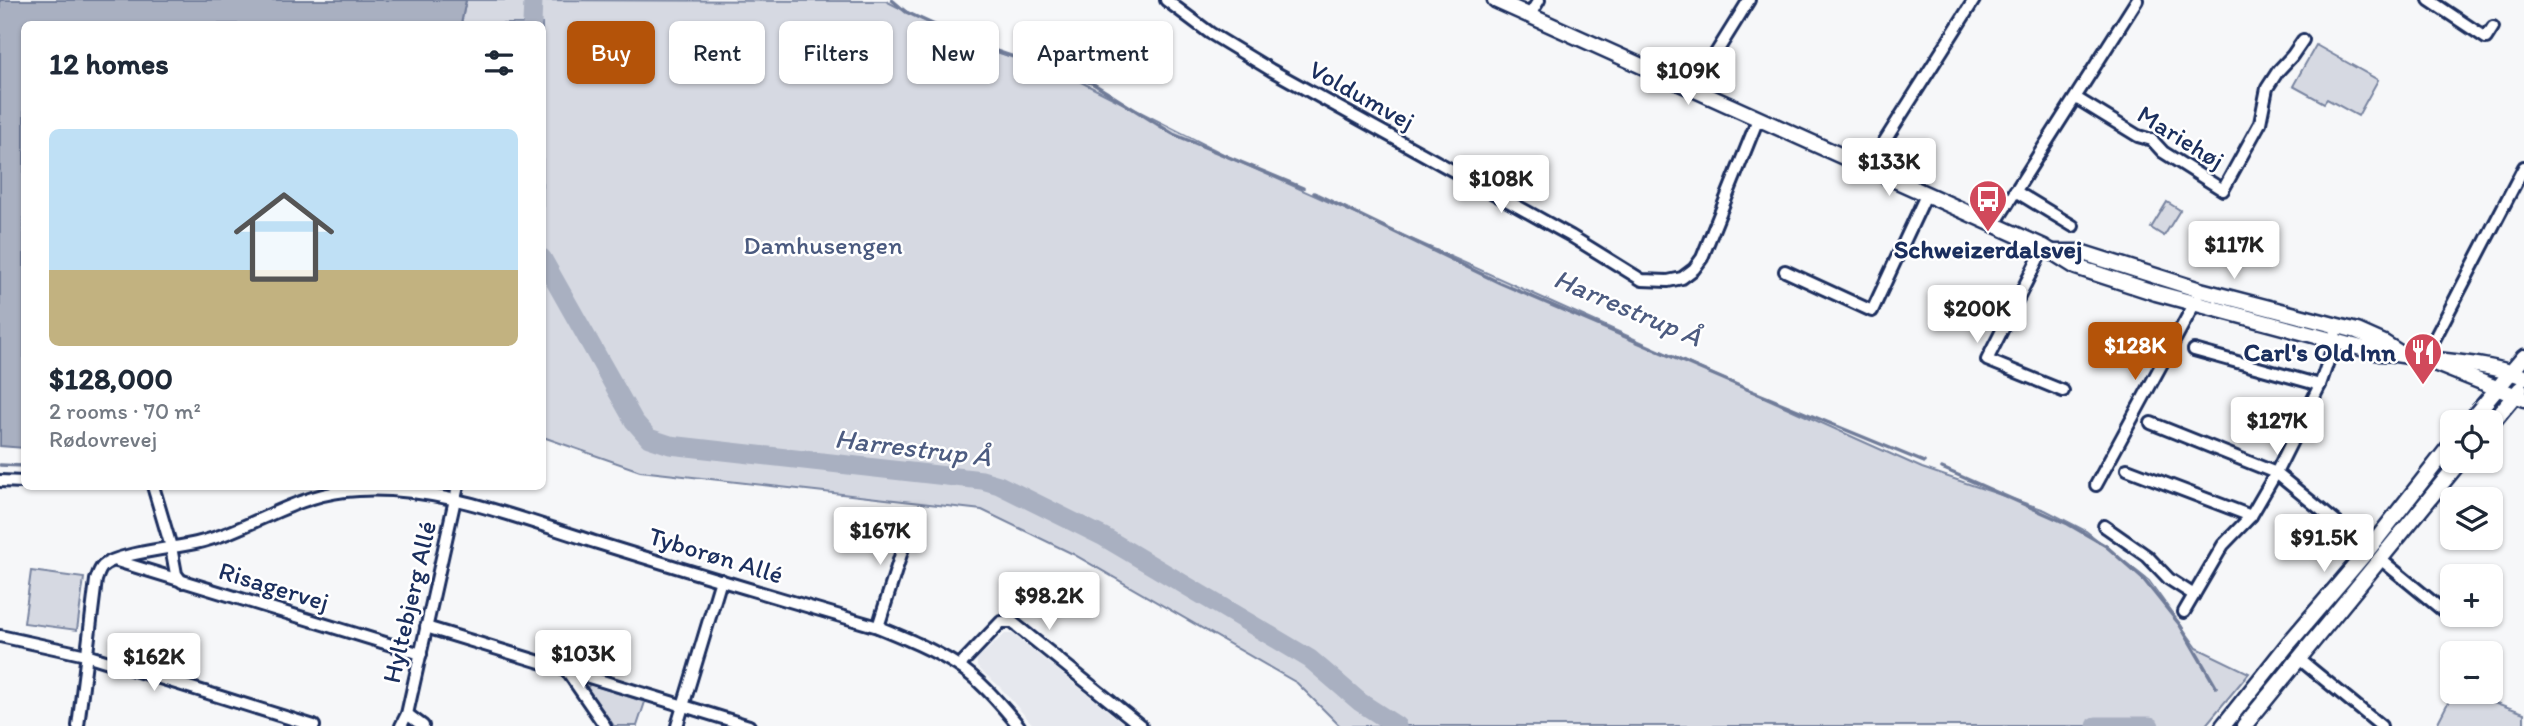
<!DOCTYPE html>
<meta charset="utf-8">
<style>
:root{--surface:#fff;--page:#f2f2f3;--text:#1f2937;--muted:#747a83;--line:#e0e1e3;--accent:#b45309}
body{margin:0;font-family:Itim,sans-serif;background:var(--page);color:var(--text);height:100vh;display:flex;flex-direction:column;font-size:26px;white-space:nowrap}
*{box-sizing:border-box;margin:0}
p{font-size:23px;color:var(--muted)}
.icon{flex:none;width:38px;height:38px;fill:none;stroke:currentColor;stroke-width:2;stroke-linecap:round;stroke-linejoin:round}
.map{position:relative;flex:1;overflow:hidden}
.side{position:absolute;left:21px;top:21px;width:525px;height:469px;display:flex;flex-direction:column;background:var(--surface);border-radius:10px;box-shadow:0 2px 5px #0004}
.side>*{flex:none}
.top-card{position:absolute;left:567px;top:21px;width:665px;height:63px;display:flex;gap:14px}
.controls{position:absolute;left:2440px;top:410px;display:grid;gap:14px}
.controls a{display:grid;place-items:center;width:63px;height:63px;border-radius:10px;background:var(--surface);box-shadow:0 2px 5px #0004;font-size:35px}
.price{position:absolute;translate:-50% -60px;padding:0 16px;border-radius:7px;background:#fff;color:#222;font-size:23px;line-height:46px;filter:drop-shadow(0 2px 4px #0008)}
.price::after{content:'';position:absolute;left:50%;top:42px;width:21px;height:16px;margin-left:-10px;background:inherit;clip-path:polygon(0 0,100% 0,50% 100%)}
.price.on{background:var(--accent);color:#fff}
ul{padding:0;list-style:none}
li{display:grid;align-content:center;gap:14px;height:371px;padding:0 28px}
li+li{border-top:2px solid var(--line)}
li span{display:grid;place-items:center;height:217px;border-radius:10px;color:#555}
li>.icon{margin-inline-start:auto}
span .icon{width:126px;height:126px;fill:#fffc;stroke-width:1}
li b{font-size:30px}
h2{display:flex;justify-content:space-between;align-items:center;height:84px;padding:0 28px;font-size:30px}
.tag{padding:0 24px;border-radius:10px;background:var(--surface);box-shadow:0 2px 5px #0004;font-size:24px;line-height:63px}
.tag.on{background:var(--accent);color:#fff}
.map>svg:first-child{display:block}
.built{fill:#e6e8ee}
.green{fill:#d6d9e2;stroke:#7884a0;stroke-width:2}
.water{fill:#a9b0c1;stroke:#707c99;stroke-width:2}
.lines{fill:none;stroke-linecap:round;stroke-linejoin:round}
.stream{stroke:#707c99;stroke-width:3.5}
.river{stroke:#a9b0c1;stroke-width:19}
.minor-casing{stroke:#1b2f5e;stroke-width:16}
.tertiary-casing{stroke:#1b2f5e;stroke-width:19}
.minor{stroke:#fff;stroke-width:10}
.tertiary{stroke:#fff;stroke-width:14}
.labels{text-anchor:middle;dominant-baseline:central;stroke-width:5;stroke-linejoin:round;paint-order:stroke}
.street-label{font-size:26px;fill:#1b2f5e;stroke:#fff}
.park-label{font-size:26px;fill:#4a5a7f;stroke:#fff}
.poi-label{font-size:26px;font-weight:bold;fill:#1b2f5e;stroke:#fff}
.water-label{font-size:28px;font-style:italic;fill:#4d5c81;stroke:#fff}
</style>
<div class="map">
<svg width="2524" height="726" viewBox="0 0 2524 726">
<rect width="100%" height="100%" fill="#f6f7f9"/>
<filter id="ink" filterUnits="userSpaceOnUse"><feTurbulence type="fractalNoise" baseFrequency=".0143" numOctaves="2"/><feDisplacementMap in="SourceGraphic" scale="14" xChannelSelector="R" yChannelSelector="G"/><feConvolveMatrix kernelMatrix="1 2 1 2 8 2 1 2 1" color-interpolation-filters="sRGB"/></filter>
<g filter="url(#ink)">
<path class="built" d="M1005,634H1013L1127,726H1034L999,686L977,667V659Z"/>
<g class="green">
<path d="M466,0L886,1L958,38L1079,81L1233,159L1922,468L2045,510L2086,531L2149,581L2197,648L2249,673L2205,726H1340L1297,683L1073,554L982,510L640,471L543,437L542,24H461Z"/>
<path d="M2316,45L2378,80L2358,116L2327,99L2324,103L2293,86Z"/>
<path d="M2167,202L2180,210L2164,236L2151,228Z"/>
<path d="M31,571L84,578L77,630L24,623Z"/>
<path d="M590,684L645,702L637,726H614L587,688Z"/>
<path d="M2454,691H2463L2524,713V726H2436Z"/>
</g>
<path class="water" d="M0,0H466L461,24H24V448L0,446Z"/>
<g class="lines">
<g class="stream">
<path d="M892,0L906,12L981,46L1092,83L1173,134L1303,188"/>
<path d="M1314,193L1500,283L1742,387L1924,462"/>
<path d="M0,465L24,466"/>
<path d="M1942,468L2068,524L2106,546L2144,580L2180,625L2216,687"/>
</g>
<g class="river">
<path d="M532,24L533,0"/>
<path d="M542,258L634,421L649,438L670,445L982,480L999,485L1104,537L1310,659L1360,702L1397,726"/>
<path d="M2096,726H2150"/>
</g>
<defs>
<g id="minor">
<path d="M1166,0L1210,33L1271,70L1571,236L1642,280L1668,281L1682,278L1694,269L1702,258L1758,119"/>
<path d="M2429,0L2486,38L2493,27"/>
<path d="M1529,16L1539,0"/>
<path d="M1693,90L1749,0"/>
<path d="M2076,98L2138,136L2152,140L2163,152L2223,190L2260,123L2267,88L2278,71L2292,56L2303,40"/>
<path d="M1867,169L1974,0"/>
<path d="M2015,191L2073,226"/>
<path d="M1994,225L2137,0"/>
<path d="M2044,247L1987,360L2063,391"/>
<path d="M1785,271L1872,311L1926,195"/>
<path d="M2194,350L2320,385"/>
<path d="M2424,359L2524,167"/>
<path d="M2151,423L2276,473L2369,549"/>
<path d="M2127,469L2251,516"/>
<path d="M0,481L24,482"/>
<path d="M2096,485L2197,299"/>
<path d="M153,486L171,547L176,574L182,582"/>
<path d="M2104,526L2147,556L2169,579L2194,595"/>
<path d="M2379,558L2446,613"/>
<path d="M117,561L421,654"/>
<path d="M2184,612L2223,545L2251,516L2276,473L2320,385L2335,341L2336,326"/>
<path d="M426,627L749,726"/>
<path d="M878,627L913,516"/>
<path d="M0,636L86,655L314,726"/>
<path d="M2298,658L2381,726"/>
<path d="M959,666L1001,622H1012L1141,726"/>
<path d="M565,668L605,726"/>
<path d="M407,714L423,726"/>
<path d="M78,726L96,580C98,575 99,570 103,566C118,553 175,548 196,543C248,531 291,497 345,491C429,481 520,519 598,543C691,572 785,600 878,627C905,638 932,649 957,665C981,680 1001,705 1019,726"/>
<path d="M401,726L407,714L458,486"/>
<path d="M677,726L721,580"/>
</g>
<g id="tertiary">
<path d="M1495,0L2044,247L2076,267L2156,293L2380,353C2396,353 2412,357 2428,359C2461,363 2493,365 2524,377"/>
<path d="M2054,252H2080L2200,290L2357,331L2384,343L2398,352"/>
<path d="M2434,363L2524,399"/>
<path d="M2469,422L2524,357"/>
<path d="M2490,425L2520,389"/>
<path d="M2223,726L2289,643L2369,549L2452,443"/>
<path d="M2244,726L2461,460"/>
</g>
</defs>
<use href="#minor" class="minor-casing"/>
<use href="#tertiary" class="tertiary-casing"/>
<use href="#minor" class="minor"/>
<use href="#tertiary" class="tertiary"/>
</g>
</g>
<defs>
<symbol id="bus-pin" viewBox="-11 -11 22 30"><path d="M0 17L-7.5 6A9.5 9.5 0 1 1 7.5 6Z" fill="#d1495b" stroke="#fff"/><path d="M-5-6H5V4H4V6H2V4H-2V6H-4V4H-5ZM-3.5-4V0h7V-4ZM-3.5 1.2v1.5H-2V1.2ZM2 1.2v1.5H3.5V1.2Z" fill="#fff"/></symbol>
<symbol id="restaurant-pin" viewBox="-11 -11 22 30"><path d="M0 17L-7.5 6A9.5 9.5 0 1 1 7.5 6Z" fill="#d1495b" stroke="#fff"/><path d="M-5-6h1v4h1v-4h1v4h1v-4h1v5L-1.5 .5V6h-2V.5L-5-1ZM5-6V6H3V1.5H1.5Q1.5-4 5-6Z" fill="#fff"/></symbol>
</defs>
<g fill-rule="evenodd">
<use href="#bus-pin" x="1966" y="177" width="44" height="60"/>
<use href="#restaurant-pin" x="2401" y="330" width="44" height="60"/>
</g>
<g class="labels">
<g class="street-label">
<text transform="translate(1362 95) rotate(29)">Voldumvej</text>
<text transform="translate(2181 137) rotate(32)">Mariehøj</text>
<text transform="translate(716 555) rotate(17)">Tyborøn Allé</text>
<text transform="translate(274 586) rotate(17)">Risagervej</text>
<text transform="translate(409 602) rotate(-77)">Hyltebjerg Allé</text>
</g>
<g class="park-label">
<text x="823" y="245">Damhusengen</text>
</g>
<g class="poi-label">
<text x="1988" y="249">Schweizerdalsvej</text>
<text x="2396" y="352" text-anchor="end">Carl's Old Inn</text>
</g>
<g class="water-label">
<text transform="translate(1628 307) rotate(23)">Harrestrup Å</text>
<text transform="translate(913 447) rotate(7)">Harrestrup Å</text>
</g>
</g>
</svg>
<div class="controls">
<a><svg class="icon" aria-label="locate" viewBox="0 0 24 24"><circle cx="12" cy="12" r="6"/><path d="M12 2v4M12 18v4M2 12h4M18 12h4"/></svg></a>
<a><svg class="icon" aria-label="layers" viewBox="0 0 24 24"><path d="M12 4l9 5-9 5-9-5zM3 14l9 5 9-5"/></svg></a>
<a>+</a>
<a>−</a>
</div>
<b class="price" style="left:1688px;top:107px">$109K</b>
<b class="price" style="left:1889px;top:198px">$133K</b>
<b class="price" style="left:1501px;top:215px">$108K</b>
<b class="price" style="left:2234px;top:281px">$117K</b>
<b class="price" style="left:1977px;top:345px">$200K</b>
<b class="price on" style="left:2135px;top:382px">$128K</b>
<b class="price" style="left:2277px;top:457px">$127K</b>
<b class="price" style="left:880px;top:567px">$167K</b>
<b class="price" style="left:2324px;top:574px">$91.5K</b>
<b class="price" style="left:1049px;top:632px">$98.2K</b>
<b class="price" style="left:583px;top:690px">$103K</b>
<b class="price" style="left:154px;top:693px">$162K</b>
<div class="top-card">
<a class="tag on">Buy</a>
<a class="tag">Rent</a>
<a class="tag">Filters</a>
<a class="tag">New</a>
<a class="tag">Apartment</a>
</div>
<section class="side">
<h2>12 homes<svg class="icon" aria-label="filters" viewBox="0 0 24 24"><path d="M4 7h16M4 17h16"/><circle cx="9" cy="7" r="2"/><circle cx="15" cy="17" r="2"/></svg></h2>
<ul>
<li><span style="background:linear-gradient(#bfe0f5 65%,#c2b280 0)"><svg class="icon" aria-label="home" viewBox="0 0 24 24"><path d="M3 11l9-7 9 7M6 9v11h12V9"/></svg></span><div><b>$128,000</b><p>2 rooms · 70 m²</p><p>Rødovrevej</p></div></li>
</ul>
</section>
</div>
